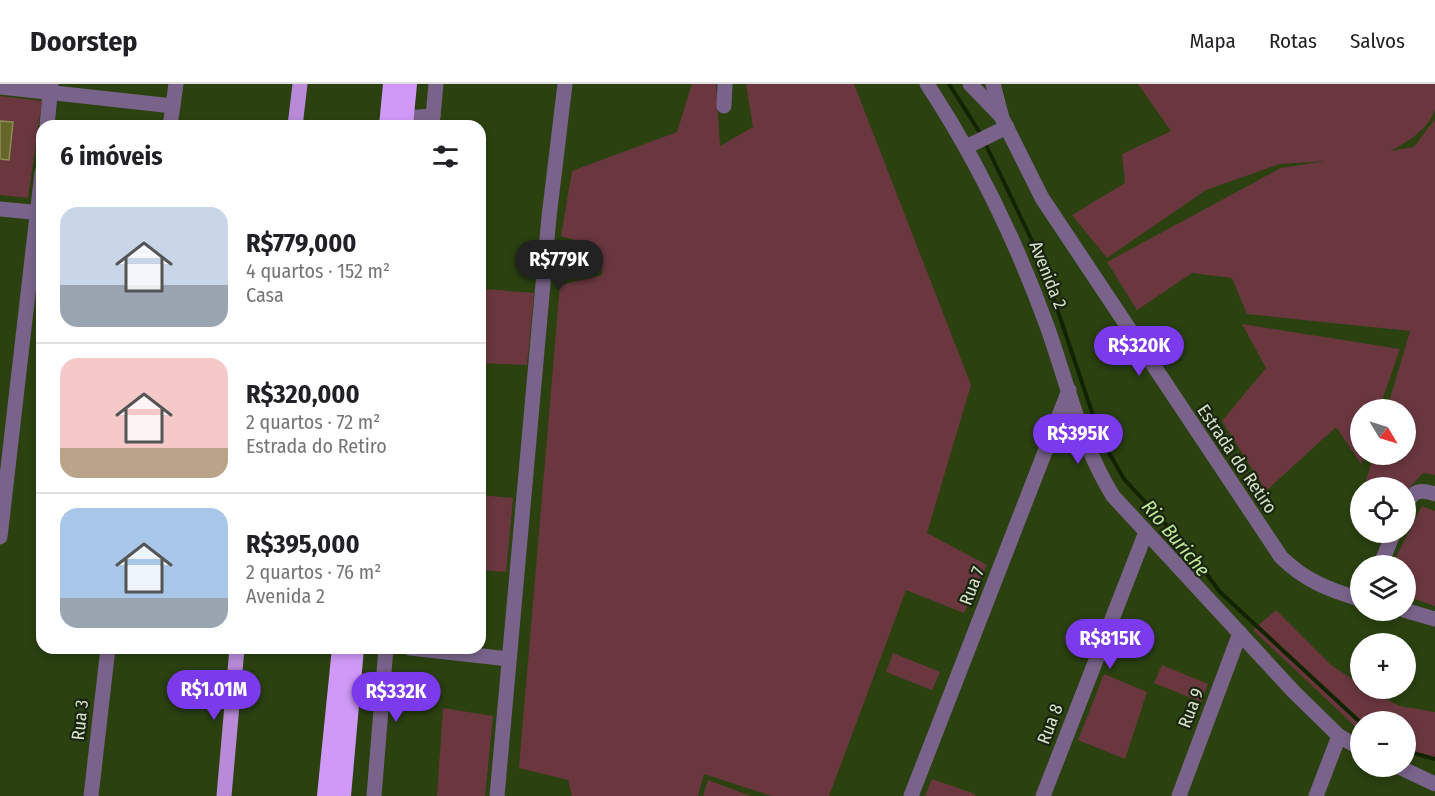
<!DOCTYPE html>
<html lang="pt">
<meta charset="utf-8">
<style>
:root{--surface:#fff;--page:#f2f2f2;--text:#202124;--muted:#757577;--line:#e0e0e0;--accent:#7c3aed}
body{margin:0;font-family:"Fira Sans Condensed",sans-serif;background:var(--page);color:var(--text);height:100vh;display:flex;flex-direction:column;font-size:22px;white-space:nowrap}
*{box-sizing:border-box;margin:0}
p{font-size:20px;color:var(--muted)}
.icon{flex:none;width:33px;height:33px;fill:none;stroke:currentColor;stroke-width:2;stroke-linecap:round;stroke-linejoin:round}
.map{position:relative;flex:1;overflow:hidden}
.details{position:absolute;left:36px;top:36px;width:450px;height:534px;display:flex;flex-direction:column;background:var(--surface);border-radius:18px;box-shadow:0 3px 9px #0003}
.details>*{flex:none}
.needle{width:39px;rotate:128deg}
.controls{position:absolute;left:1350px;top:315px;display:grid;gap:12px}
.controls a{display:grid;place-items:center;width:66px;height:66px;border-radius:50%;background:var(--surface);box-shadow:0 3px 9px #0003;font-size:30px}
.price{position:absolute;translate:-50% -51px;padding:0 14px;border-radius:21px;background:var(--accent);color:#fff;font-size:20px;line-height:39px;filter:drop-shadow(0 2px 3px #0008)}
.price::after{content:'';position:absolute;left:50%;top:36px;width:18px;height:14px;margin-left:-9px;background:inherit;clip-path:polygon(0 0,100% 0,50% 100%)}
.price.current{background:#222;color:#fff}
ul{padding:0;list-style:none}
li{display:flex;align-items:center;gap:18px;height:150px;padding:0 24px}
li+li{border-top:2px solid var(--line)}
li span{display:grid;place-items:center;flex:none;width:168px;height:120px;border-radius:18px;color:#555}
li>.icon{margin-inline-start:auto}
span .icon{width:72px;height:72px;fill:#fffc;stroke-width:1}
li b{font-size:26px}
h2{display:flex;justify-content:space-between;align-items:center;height:72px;padding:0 24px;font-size:26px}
header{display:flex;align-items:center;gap:36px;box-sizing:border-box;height:84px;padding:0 30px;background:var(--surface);border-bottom:2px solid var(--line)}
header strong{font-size:28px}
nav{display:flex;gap:33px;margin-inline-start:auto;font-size:21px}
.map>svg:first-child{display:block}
.green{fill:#6a373f}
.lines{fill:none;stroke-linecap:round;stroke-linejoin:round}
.stream{stroke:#122300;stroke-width:4}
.building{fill:#65672a;stroke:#8c8e55;stroke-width:1.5}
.minor{stroke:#79638a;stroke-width:15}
.major{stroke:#b88ad8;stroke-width:15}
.highway{stroke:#d099f7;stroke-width:18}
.labels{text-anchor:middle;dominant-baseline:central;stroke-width:4.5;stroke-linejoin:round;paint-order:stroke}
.street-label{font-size:18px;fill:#d5e3c8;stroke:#1a2410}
.water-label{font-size:20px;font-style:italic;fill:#c0e999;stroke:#1a2410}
</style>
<header>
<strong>Doorstep</strong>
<nav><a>Mapa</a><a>Rotas</a><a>Salvos</a></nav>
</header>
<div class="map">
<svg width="1435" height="712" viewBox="0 0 1435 712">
<rect width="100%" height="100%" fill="#2b4110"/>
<g class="green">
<path d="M692,0H716L720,62L753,43L746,0H854L971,301L927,449L987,481L964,529L906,506L829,712H772L704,690L698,712H572L568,696L519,684L560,201L602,191L600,164L561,152L572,87L677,48Z"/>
<path d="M1138,0H1435C1435,8 1435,17 1435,24C1431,44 1406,59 1390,67L1414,63L1435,35V391L1423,389L1406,407V404L1364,403L1374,371L1406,370V326L1387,325L1410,247L1247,230L1232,194L1192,189L1137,226L1107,178L1281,84L1326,77L1280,80L1206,106L1107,174L1072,131L1125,99L1122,70L1171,47Z"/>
<path d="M0,12L42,17L28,114L0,111Z"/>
<path d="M480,180L485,181V205L534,209L527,281L480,279L484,231L480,230Z"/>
<path d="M1242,240L1400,265L1379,325L1360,326V370L1365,371L1361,380L1336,343L1266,407L1222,337L1266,284Z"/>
<path d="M480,411L513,414L506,488L481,486L480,489Z"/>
<path d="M1422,422L1435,427V522L1406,512V482L1392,481Z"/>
<path d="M1276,526L1331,581L1360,600V604L1368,605L1399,622L1435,628V676L1406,666V638H1360V647L1253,546Z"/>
<path d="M893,569L940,588L932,606L886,588Z"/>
<path d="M1162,581L1208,600L1201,618L1154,599Z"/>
<path d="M1104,590L1147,608L1125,675L1078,656Z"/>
<path d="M443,624L493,632L485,712H437Z"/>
<path d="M932,695L975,710V712H925Z"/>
<path d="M708,696L751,712H703Z"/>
</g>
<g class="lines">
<g class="stream">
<path d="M949,0L982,52"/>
<path d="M985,59L1039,171L1101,355L1124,395L1183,459L1220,508L1360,638"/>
<path d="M1406,667L1435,675"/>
</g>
</g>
<path class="building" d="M0,37L13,38L9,76L0,75Z"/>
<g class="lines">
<g class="minor">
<path d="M927,0C977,76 1016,157 1047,242C1067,298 1081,361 1113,412L1294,608L1339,652L1360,664"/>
<path d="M970,0L1001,32"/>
<path d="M993,0L1002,34L1042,114L1281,473C1304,496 1329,506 1360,515"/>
<path d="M0,3L173,22"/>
<path d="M724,22L725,0"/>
<path d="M405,34L433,32"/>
<path d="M47,42L51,0"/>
<path d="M170,42L176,0"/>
<path d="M432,42L436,0"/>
<path d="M966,63L1007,43"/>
<path d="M0,125L42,129"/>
<path d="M1406,421C1413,406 1420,405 1435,410"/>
<path d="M0,453L42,88"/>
<path d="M1380,482L1394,448"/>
<path d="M1404,526L1435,535"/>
<path d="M410,564L509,575"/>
<path d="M351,613L382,617"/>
<path d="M1397,682L1435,700"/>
<path d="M91,712L108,564"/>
<path d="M374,712L386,564"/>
<path d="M497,712L549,133L565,0"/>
<path d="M911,712L1069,306"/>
<path d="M1043,712L1146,448"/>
<path d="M1179,712L1240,549"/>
<path d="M1316,712L1339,652"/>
</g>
<g class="major">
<path d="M295,42L300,0"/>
<path d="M224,712L237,564"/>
</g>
<g class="highway">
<path d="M388,42L392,0"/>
<path d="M404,42L408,0"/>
<path d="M326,712L341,564"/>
<path d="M342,712L355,564"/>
</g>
</g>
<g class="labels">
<g class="street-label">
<text transform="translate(1048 191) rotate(68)">Avenida 2</text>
<text transform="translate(1237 375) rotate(56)">Estrada do Retiro</text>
<text transform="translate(972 502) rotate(-69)">Rua 7</text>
<text transform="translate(1191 624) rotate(-69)">Rua 9</text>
<text transform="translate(80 636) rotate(-84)">Rua 3</text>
<text transform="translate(1050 640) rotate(-69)">Rua 8</text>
</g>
<g class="water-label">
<text transform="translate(1176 454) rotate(50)">Rio Buriche</text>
</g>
</g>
</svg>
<div class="controls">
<a><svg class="needle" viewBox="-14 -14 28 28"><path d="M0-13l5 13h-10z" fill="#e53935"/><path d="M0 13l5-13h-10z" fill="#757577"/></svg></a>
<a><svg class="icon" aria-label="locate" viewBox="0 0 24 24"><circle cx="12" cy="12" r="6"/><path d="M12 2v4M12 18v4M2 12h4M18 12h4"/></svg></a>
<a><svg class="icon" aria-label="layers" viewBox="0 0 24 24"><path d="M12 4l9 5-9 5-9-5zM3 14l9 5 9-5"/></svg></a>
<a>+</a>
<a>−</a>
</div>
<b class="price current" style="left:559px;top:207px">R$779K</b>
<b class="price" style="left:1139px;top:293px">R$320K</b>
<b class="price" style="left:1078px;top:381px">R$395K</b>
<b class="price" style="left:1110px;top:586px">R$815K</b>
<b class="price" style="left:214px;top:637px">R$1.01M</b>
<b class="price" style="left:396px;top:639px">R$332K</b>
<section class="details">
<h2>6 imóveis<svg class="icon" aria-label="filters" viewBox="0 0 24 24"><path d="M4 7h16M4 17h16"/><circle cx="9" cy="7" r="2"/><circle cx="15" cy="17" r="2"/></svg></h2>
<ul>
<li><span style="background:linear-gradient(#c9d6e8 65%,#9aa5b1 0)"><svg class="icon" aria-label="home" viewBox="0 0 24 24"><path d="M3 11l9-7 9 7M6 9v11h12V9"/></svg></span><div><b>R$779,000</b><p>4 quartos · 152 m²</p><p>Casa</p></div></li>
<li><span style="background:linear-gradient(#f6c9c9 75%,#b9a48a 0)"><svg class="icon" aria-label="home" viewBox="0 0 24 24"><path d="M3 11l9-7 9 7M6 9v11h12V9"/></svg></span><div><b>R$320,000</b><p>2 quartos · 72 m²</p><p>Estrada do Retiro</p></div></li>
<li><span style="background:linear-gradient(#a9c7e8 75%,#9aa5b1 0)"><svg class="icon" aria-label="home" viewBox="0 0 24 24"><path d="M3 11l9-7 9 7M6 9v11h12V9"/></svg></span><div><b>R$395,000</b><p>2 quartos · 76 m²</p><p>Avenida 2</p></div></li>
</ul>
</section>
</div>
